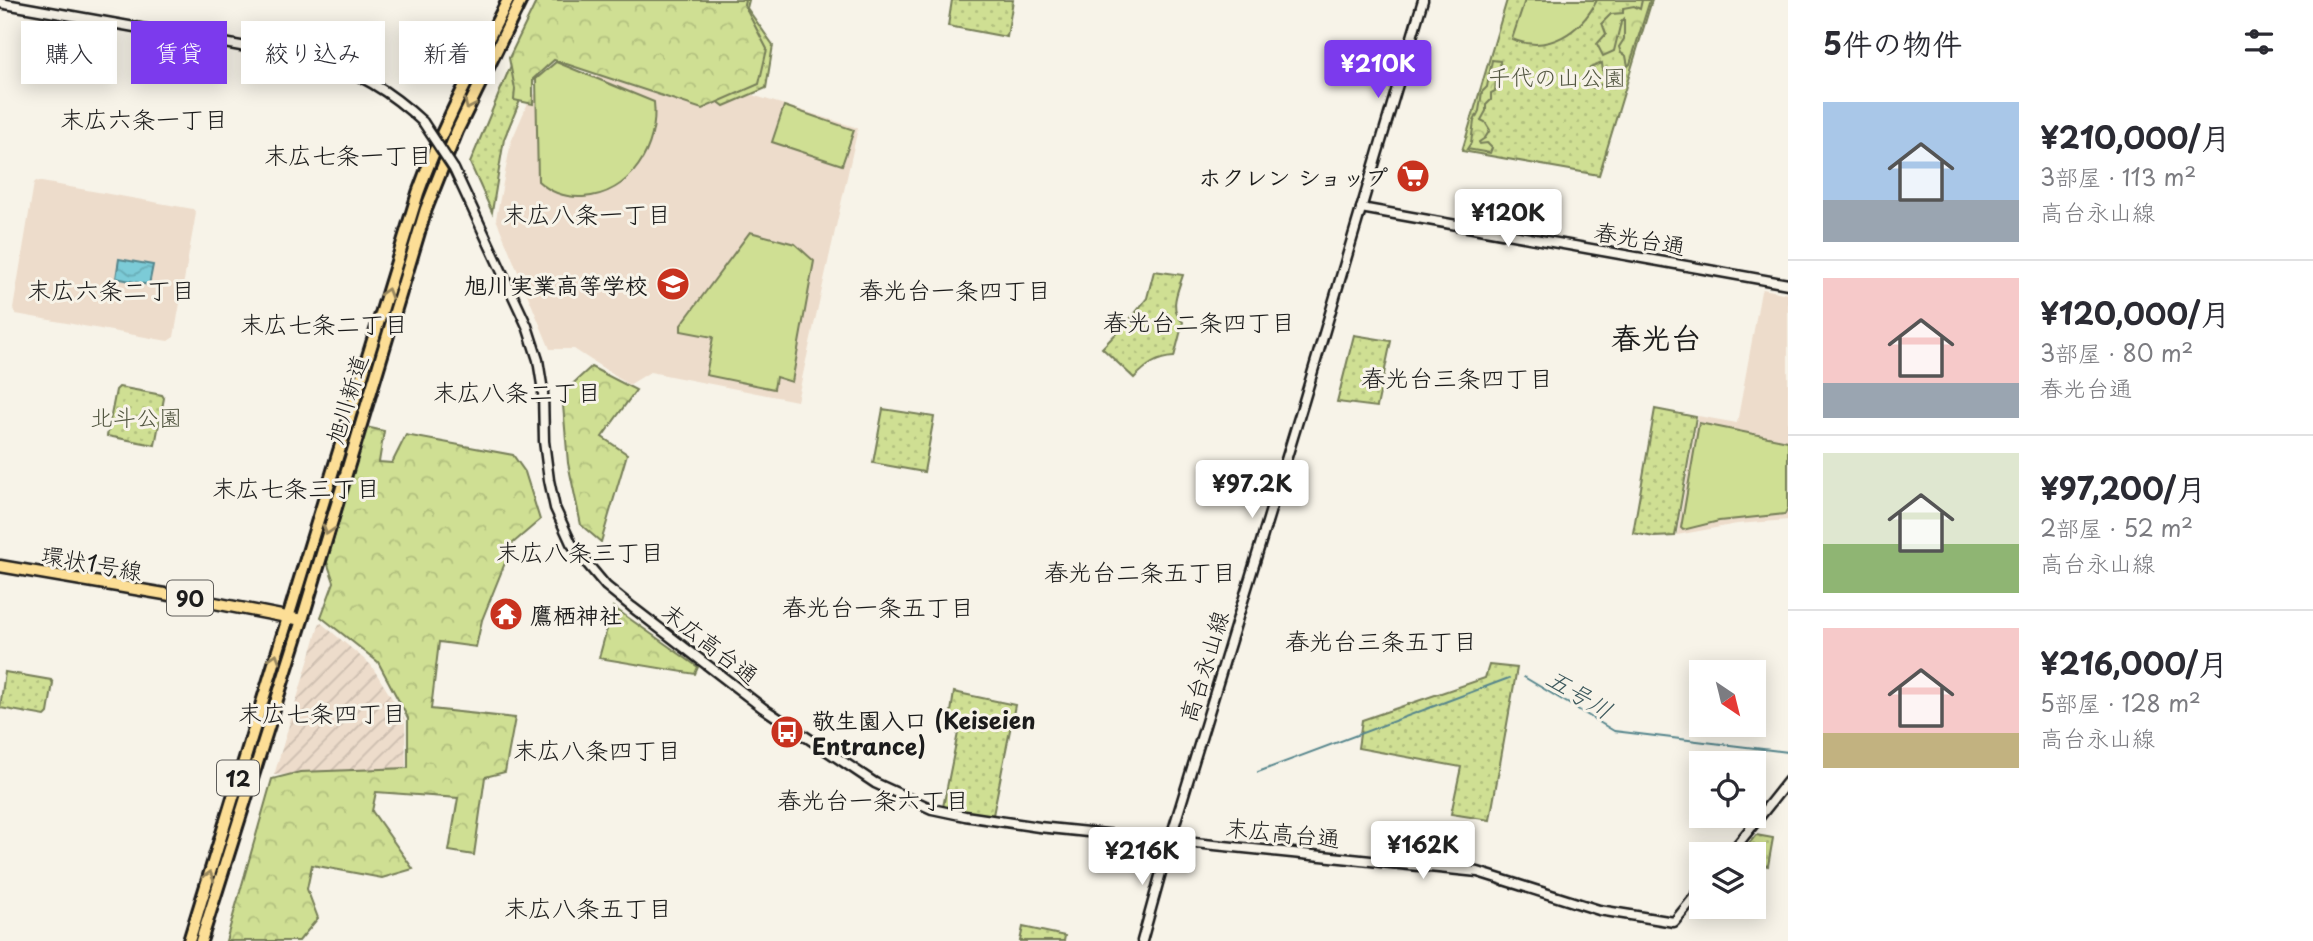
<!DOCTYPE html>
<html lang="ja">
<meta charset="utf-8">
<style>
:root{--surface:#fff;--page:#f7f7f7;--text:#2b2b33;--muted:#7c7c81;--line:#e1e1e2;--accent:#7c3aed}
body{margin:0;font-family:"Playpen Sans","Klee One",sans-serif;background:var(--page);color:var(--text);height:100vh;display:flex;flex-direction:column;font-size:26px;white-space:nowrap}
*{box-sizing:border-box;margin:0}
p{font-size:23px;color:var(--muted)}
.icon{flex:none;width:38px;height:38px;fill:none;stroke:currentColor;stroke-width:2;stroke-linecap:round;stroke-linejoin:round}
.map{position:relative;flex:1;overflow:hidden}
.details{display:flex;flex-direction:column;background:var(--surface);width:525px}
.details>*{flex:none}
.banner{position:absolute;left:21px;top:21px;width:665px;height:63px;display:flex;gap:14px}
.needle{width:46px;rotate:145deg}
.fabs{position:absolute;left:1689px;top:660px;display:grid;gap:14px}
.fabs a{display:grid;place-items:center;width:77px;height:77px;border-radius:0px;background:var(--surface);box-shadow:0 4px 18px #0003;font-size:35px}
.price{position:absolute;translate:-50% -60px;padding:0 16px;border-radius:7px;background:#fff;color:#222;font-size:23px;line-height:46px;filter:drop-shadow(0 2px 4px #0008)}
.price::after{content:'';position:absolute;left:50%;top:42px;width:21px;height:16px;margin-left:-10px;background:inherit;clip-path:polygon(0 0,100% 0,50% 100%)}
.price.current{background:var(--accent);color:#fff}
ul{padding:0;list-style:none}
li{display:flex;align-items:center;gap:21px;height:175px;padding:0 35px}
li+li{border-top:2px solid var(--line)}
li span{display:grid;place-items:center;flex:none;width:196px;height:140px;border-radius:0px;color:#555}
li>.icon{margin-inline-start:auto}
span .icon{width:84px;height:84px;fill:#fffc;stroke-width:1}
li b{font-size:30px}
h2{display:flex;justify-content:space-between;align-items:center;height:84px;padding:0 35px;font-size:30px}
.pill{padding:0 24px;border-radius:0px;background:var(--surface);box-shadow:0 4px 18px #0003;font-size:24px;line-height:63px}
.pill.current{background:var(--accent);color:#fff}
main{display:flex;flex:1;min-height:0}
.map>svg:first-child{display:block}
.built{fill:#eddccb}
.industrial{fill:url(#industrial-furrows)}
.green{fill:url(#green-dots);stroke:#767e58;stroke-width:2}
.forest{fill:url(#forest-crowns);stroke:#767e58;stroke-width:2}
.pitch{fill:#cfdf93;stroke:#767e58;stroke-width:2}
.water{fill:url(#water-waves);stroke:#55858c;stroke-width:2}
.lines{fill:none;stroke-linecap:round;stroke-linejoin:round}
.stream{stroke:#55858c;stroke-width:2}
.minor-casing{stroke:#1c1c1c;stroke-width:13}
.major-casing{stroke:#1c1c1c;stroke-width:15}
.highway-casing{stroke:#1c1c1c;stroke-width:16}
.minor{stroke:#f7f3e8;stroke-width:8}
.major{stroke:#fcde96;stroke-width:10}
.highway{stroke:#fcde96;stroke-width:10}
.minor-bridge-casing{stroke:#1c1c1c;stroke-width:13;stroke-linecap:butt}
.minor-bridge{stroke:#f7f3e8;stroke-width:8}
.oneway{stroke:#97875f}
.labels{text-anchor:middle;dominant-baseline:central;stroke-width:6;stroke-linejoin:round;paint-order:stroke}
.shield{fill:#f7f3e8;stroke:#5e5c59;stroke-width:2}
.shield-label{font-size:21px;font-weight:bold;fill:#1c1c1c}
.park-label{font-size:23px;fill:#525640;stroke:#f7f3e8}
.poi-label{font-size:23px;font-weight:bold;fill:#1c1c1c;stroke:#f7f3e8;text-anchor:end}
.street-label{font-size:23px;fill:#1c1c1c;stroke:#f7f3e8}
.neighbourhood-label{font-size:24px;fill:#1c1c1c;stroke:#f7f3e8}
.water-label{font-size:24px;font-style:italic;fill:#3d595d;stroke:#f7f3e8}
.district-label{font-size:30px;font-weight:bold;fill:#1c1c1c;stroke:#f7f3e8}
</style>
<main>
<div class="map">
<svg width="1788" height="941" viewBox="0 0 1788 941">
<defs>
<pattern id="industrial-furrows" width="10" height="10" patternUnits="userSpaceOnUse" patternTransform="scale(1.75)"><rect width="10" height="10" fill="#eddccb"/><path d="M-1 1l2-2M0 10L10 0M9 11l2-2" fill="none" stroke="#cbbcae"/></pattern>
<pattern id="green-dots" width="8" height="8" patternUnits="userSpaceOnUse" patternTransform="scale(1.75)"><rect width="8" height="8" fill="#cfdf93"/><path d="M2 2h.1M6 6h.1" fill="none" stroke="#b1bf7e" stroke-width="1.8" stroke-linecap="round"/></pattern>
<pattern id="forest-crowns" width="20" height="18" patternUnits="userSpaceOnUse" patternTransform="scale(1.75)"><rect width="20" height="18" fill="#cfdf93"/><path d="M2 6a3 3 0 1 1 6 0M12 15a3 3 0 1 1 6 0" fill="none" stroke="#b1bf7e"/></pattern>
<pattern id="water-waves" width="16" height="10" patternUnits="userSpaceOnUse" patternTransform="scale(1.75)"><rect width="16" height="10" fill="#7bcbd7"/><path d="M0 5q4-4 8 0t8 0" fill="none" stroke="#6aaeb8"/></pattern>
</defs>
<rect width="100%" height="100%" fill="#f7f3e8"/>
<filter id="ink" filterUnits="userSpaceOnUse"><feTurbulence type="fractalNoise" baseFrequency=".0143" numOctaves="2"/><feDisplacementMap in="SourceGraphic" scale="14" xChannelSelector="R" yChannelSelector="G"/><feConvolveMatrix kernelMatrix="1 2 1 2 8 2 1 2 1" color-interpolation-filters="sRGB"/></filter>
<g filter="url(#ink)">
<g class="built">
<path d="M562,73L720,85L858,128L797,401L650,372L629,385L574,349H550L496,219L511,142L530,98Z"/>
<path d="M36,181L193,209L196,213L174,337L168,341L16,314L13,309L34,183Z"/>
<path d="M1763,289L1788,294V520L1737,524L1677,535L1698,416L1737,423L1761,291Z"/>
</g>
<path class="industrial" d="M320,622L371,665L405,719L406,766L401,769L274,775Z"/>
<g class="green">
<path d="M545,0H749L747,8L773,45L766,88L724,106L712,97L551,57L521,98L504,139L492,212L470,163L508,72Z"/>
<path d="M952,0H1013L1007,37L948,26Z"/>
<path d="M1507,0H1652L1599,175L1462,151Z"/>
<path d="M1154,271L1183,275C1178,291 1168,309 1183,322L1174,357C1156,358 1147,365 1134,378L1102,348L1132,317L1147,298Z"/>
<path d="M1354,335L1391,341L1377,407L1337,402Z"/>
<path d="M119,387L162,395L164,398L155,445L107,436L116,390Z"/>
<path d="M883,409L934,417L924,472L873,463Z"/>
<path d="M1655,409L1696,417L1675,536L1654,537L1633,533Z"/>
<path d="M1489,665L1517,668L1490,820L1451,814L1461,767L1358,748L1362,720L1485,678Z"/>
<path d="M5,672L51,680L53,683L48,713L45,716L0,708Z"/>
<path d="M954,692L1015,705L992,820L942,812L959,728L949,726Z"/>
<path d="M1756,835L1773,838L1768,866L1754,863V854H1741Z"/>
<path d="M1023,927L1065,936L1064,941H1020Z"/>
</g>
<g class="forest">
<path d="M537,0H745L744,5L767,49L759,84L702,109L554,60L533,79V104L514,100L515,89L509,58Z"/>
<path d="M1642,0H1650L1630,64L1628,66L1626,56L1621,53L1619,47L1624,39V19L1621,22L1614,51L1603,56L1597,44L1606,34L1602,23L1611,14L1623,13V8L1634,6L1640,9Z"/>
<path d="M1492,60L1500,61L1501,76L1496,80L1495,91L1491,93V100L1486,105V111L1481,120L1485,122L1490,130L1485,138L1479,142L1480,144L1487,143L1492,148L1490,153L1467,149L1471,143L1474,121L1479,111L1482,92L1487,87Z"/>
<path d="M1602,63L1604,83L1594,88L1589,86L1584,87L1581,80L1586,77L1590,68Z"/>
<path d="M591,367L636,390L602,437L627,454L601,542L581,525L568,463L563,405L566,390Z"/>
<path d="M366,427L384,431L379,462L392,463L406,435L513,455L525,472L540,520L513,543L482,620L476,647L439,642L431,709L515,718L505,772L485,777L474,855L449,851L458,798L376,792L372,811L413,869L382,878L312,865L307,889L318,918L299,941H226L272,779L300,772L408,768V718L378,662L321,617L334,582L327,562Z"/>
<path d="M613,607L698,667L695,674L599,658Z"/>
</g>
<g class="pitch">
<path d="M1525,0H1597C1581,32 1548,54 1512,39Z"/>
<path d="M556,62L654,102C659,147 631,194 583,197C565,198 551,193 538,181L536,79Z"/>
<path d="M784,106L854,130L842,165L772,142Z"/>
<path d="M750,232L795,244L814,261L792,382L776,377L774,389L706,375L713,337L681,331V325Z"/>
<path d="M1699,423L1788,441V508L1785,514L1719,521L1683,530L1681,528Z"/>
</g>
<path class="water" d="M119,259L153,265L149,285L116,278Z"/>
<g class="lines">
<g class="stream">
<path d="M1524,677L1614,731L1788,752"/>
<path d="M1258,772L1509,678"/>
</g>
<defs>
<g id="minor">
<path d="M0,3L314,59C357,71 390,91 423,122"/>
<path d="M454,169L527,326L538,360L543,391L544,441L549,480L555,508L571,543L580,555L606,586L632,607L763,708L875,783L932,809L965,816L1039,827L1478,872L1599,910L1674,922L1701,889"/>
<path d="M1361,208L1788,284"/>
<path d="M1730,854L1788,781"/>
<path d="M1142,941L1170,840L1304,401L1423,0"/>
</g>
<path id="major" d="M0,566L194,599L302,620"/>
<g id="highway">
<path d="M189,941L418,193C442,126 476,64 508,0"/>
<path d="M201,941L302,620L426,209L457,131L521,0"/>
</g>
</defs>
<use href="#minor" class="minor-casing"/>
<use href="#major" class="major-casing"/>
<use href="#highway" class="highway-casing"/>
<use href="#minor" class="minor"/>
<use href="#major" class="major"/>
<use href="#highway" class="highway"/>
<defs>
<path id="minor-bridge" d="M423,122L454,169"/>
</defs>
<use href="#minor-bridge" class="minor-bridge-casing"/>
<use href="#minor-bridge" class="minor-bridge"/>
</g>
<defs><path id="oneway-chevron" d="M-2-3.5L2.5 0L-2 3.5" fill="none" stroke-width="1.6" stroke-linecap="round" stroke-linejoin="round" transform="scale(1.75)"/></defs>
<g class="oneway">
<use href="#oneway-chevron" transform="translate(469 105) rotate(115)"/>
<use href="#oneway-chevron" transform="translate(387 293) rotate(-73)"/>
<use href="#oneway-chevron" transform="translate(328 530) rotate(107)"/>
<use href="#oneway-chevron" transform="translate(275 658) rotate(-73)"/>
<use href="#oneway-chevron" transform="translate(209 876) rotate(-73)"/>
</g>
</g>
<defs>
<symbol id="supermarket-disc" viewBox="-11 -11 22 22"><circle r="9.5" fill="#c8321e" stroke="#f7f3e8"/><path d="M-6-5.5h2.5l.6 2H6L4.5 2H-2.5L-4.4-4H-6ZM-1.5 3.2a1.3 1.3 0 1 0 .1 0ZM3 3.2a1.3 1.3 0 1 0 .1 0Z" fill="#fff"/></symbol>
<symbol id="school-disc" viewBox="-11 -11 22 22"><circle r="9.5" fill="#c8321e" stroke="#f7f3e8"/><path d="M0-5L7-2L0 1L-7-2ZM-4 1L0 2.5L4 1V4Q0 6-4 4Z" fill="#fff"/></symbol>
<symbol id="temple-disc" viewBox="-11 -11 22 22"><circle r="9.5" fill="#c8321e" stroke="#f7f3e8"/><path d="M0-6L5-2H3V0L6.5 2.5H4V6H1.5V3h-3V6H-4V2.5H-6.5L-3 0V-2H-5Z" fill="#fff"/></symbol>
<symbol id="bus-disc" viewBox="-11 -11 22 22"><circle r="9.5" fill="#c8321e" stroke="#f7f3e8"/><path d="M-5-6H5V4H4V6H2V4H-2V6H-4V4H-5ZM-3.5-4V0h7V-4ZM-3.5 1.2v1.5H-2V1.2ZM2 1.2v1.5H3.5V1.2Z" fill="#fff"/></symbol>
</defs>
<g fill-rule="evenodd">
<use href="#supermarket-disc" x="1394" y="157" width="38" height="38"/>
<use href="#school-disc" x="654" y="265" width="38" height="38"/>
<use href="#temple-disc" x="487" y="595" width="38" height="38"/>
<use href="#bus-disc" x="768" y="713" width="38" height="38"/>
</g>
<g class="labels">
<g class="shield">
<rect x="167" y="580.5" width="46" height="35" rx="5"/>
<rect x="217" y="760.5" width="42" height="35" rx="5"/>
</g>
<g class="shield-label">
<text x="190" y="598">90</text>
<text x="238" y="778">12</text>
</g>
<g class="park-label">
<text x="1557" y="76">千代の山公園</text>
<text x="136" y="416">北斗公園</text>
</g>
<g class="poi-label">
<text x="1388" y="176">ホクレン ショップ</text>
<text x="648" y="284">旭川実業高等学校</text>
<text x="530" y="614" text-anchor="start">鷹栖神社</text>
<text x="812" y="719" text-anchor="start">敬生園入口 (Keiseien<tspan x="812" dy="26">Entrance)</tspan></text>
</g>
<g class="street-label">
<text transform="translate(1640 238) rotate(10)">春光台通</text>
<text transform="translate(346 399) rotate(-73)">旭川新道</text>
<text transform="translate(92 562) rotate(10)">環状1号線</text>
<text transform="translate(711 643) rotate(38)">末広高台通</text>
<text transform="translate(1203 666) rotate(-73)">高台永山線</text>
<text transform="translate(1283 832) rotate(6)">末広高台通</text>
</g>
<g class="neighbourhood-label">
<text x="144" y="118">末広六条一丁目</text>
<text x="348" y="154">末広七条一丁目</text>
<text x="587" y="213">末広八条一丁目</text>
<text x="111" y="289">末広六条二丁目</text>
<text x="955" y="289">春光台一条四丁目</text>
<text x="1199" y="321">春光台二条四丁目</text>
<text x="324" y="323">末広七条二丁目</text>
<text x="1457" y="377">春光台三条四丁目</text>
<text x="517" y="391">末広八条二丁目</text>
<text x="296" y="487">末広七条三丁目</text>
<text x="580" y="551">末広八条三丁目</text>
<text x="1140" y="571">春光台二条五丁目</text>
<text x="878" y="606">春光台一条五丁目</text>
<text x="1381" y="640">春光台三条五丁目</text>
<text x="322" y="712">末広七条四丁目</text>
<text x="597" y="749">末広八条四丁目</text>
<text x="873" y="799">春光台一条六丁目</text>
<text x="588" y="907">末広八条五丁目</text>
</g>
<g class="water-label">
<text transform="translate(1580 693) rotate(31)">五号川</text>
</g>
<g class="district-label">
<text x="1656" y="336">春光台</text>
</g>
</g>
</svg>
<div class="fabs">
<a><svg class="needle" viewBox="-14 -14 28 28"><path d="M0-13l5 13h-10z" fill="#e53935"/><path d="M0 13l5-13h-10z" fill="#7c7c81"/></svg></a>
<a><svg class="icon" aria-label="locate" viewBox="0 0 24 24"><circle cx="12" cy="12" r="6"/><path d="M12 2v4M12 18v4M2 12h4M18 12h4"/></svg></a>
<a><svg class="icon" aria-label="layers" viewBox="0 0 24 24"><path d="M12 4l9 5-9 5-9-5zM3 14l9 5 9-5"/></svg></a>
</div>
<b class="price current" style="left:1378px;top:100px">¥210K</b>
<b class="price" style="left:1508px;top:249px">¥120K</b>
<b class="price" style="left:1252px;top:520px">¥97.2K</b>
<b class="price" style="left:1423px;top:881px">¥162K</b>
<b class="price" style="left:1142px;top:887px">¥216K</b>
<div class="banner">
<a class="pill">購入</a>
<a class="pill current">賃貸</a>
<a class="pill">絞り込み</a>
<a class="pill">新着</a>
</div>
</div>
<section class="details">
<h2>5件の物件<svg class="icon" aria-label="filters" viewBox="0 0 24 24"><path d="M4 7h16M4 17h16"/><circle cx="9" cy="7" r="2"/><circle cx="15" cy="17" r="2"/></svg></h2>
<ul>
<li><span style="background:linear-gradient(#a9c7e8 70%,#9aa5b1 0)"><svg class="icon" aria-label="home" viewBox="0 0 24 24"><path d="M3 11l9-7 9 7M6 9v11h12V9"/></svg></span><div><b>¥210,000/月</b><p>3部屋 · 113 m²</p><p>高台永山線</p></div></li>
<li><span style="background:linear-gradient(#f6c9c9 75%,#9aa5b1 0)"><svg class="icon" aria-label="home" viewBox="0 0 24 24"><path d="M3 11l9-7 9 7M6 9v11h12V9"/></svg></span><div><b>¥120,000/月</b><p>3部屋 · 80 m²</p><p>春光台通</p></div></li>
<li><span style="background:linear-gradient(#dfe7d0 65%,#8fb573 0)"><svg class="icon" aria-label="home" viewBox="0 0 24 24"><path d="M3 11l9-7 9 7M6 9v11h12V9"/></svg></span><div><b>¥97,200/月</b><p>2部屋 · 52 m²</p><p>高台永山線</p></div></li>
<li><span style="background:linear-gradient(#f6c9c9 75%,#c2b280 0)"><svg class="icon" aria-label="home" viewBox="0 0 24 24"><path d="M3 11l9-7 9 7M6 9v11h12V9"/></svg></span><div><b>¥216,000/月</b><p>5部屋 · 128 m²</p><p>高台永山線</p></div></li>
</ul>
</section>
</main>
